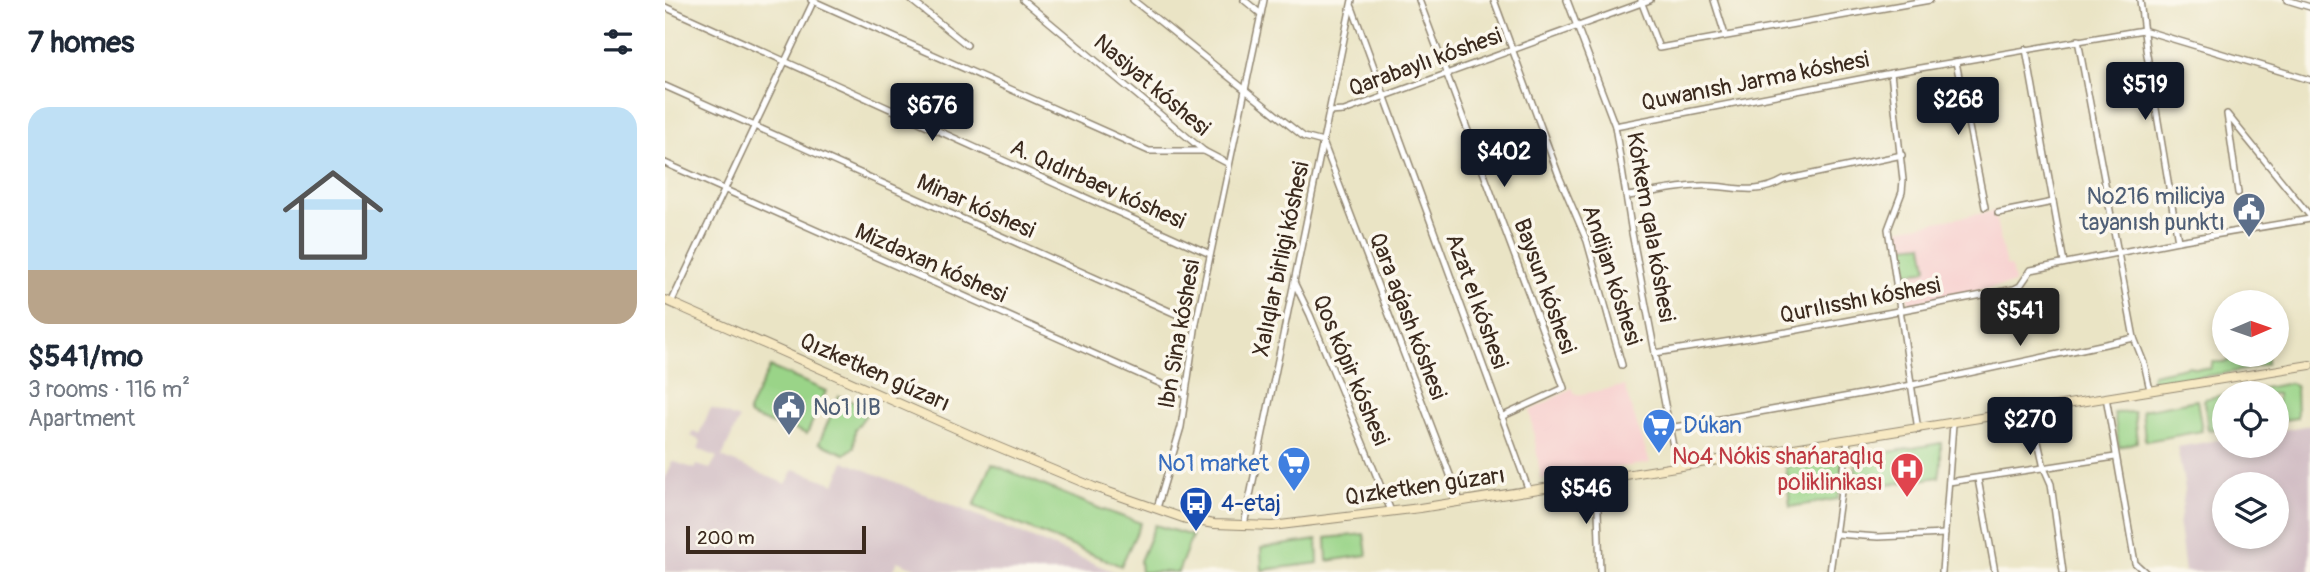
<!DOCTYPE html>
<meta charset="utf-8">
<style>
:root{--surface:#fff;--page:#f2f2f3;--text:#1f2937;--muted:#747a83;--accent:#111827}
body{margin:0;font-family:Pangolin,sans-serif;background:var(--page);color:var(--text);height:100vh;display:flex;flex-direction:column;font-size:26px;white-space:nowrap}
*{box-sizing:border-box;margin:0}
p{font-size:23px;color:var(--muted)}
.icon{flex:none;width:38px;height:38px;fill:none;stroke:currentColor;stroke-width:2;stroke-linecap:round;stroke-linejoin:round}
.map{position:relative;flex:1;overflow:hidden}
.sheet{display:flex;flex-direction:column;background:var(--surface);width:665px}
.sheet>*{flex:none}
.needle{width:46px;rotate:88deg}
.controls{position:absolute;left:1547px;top:290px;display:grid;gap:14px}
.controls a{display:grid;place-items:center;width:77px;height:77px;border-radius:50%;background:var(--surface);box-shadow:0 4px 10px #0003;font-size:35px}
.scale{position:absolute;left:21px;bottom:18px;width:180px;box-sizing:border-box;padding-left:7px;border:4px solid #3b2a1e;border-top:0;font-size:19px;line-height:24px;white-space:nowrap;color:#3b2a1e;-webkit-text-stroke:5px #fbf7ec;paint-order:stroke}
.price{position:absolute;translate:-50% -60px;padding:0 16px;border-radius:7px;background:var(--accent);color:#fff;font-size:23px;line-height:46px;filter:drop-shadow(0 2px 4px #0008)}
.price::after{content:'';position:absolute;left:50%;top:42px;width:21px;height:16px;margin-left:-10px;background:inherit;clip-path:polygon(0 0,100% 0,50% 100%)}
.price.active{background:#222;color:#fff}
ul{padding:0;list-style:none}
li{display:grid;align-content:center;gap:14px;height:371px;padding:0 28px}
li span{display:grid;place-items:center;height:217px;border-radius:21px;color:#555}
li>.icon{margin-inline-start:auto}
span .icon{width:126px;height:126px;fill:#fffc;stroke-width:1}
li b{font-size:30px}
h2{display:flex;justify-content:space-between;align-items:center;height:84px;padding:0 28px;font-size:30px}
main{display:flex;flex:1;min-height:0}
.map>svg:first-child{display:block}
.built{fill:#f7d0cf}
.industrial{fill:#d2bec5;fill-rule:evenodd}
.green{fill:#9ad488;stroke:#6a7f53;stroke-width:2}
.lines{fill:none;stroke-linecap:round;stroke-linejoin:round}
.street-casing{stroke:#928772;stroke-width:8}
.secondary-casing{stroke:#928772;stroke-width:10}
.street{stroke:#fff;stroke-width:5}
.secondary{stroke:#f7e9c3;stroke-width:8}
.labels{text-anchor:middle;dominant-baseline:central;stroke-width:7;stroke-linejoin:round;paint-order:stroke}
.street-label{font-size:23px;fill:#3b2a1e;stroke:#fbf7ec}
.service-label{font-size:23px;fill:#4e5e75;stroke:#fbf7ec;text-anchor:end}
.shop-label{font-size:23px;fill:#366cbe;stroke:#fbf7ec;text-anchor:start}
.health-label{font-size:23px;fill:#be3a42;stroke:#fbf7ec;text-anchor:end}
.transit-label{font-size:23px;fill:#164399;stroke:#fbf7ec;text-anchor:start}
</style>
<main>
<section class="sheet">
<h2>7 homes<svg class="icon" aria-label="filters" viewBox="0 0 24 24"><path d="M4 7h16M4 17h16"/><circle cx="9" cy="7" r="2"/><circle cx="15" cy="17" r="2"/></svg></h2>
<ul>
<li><span style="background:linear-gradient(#bfe0f5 75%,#b9a48a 0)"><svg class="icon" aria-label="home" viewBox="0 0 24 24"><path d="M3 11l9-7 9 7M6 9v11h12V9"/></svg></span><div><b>$541/mo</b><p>3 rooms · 116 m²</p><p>Apartment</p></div></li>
</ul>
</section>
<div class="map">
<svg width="1645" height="572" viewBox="0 0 1645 572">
<rect width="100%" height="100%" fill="#fbf7ec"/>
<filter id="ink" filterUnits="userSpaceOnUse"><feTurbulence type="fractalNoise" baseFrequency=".0143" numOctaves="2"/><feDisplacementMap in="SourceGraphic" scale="14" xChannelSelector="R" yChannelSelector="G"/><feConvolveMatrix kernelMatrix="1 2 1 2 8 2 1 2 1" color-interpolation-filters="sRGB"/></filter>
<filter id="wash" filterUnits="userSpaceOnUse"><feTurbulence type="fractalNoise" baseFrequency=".00686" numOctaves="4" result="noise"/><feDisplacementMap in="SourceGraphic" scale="28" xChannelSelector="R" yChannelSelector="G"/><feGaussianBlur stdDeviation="1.57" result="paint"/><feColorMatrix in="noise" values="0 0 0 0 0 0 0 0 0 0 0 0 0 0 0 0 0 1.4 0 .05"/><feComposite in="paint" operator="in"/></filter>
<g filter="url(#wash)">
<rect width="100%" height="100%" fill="#eae4c5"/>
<g class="built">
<path d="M1329,211L1341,266H1346L1349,284L1244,304L1233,229Z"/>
<path d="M959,386L985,463L876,479L865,411L907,388L911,395Z"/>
</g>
<g class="industrial">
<path d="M46,408L74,419L57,457L121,484L129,469L170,484L179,461L450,572H259L232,561L227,572H0V478L7,461L30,469L32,465L45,469L52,457L33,449L36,441L26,436L28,432L34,434Z"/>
<path d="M1645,425V572H1520L1514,526L1520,489L1512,447L1559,439V446H1612V431ZM1559,485H1612V537H1559Z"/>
</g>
<g class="green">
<path d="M1258,244L1262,268L1258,271L1242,273L1238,246Z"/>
<path d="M1575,355H1602V364L1574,371L1493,383L1486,379L1487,374L1525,366L1529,368L1545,369L1548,362H1561Z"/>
<path d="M105,367L161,391L142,434L114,423L111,426L85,416L83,411Z"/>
<path d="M1626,383L1631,387L1632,418L1612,421V394H1566Z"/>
<path d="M1559,395V428L1543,430L1539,399Z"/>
<path d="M174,396L205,409L190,430L189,447L180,454L154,443Z"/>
<path d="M1532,400L1537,431L1482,441L1480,439L1477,410Z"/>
<path d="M1469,412L1472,442L1454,447L1449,413Z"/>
<path d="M1276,443V465L1274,477L1192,489L1190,458Z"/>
<path d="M1176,458L1178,460L1173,499L1125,507L1121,466Z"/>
<path d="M327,464L436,509L476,523L456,566L309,506Z"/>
<path d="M490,525L527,536L513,572H476L475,561Z"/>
<path d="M699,534L702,555L662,561L661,538Z"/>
<path d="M652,540L653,563L597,570L596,548Z"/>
</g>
</g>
<g filter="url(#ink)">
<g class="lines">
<defs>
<g id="street">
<path d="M146,0L484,151H539"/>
<path d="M246,0L302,45"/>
<path d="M358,0L539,151L564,164"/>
<path d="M468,0L639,137L658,142L795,501"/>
<path d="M579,0L596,14"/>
<path d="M754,0L899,388L836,417"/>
<path d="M829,0L894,176L922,241L957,365"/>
<path d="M902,0L950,126L967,233L1012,467"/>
<path d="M1049,0L1060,35"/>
<path d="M1475,0L1481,49L1513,241"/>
<path d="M1622,0L1645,7"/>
<path d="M976,1L994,48L1265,0"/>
<path d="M0,7L545,254"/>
<path d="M687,7L864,491"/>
<path d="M1413,40L1469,338L1479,363L1485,390"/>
<path d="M1361,49L1399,263"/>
<path d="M1291,62L1320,207"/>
<path d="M1226,73L1238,180L1237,192L1223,229L1253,430"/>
<path d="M0,86L531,323"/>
<path d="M664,112L679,111L985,0"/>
<path d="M950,126L1226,73L1478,30L1645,80"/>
<path d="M0,163L519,394"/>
<path d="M1573,193L1562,114L1645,216"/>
<path d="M962,196C985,193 1009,187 1033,186C1065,184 1088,198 1119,180L1237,155"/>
<path d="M1333,213L1388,202"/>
<path d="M629,282L645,315L726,511"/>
<path d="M6,303L149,0"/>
<path d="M990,353L1122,332L1349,289L1355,286L1366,270L1513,241L1645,219"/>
<path d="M1441,397L1470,563L1480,572"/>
<path d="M1366,411L1379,468L1386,484L1398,572"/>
<path d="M1004,428L1247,385L1469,338"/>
<path d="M1313,479L1330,572"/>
<path d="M932,480L935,572"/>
<path d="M1284,482L1450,457"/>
<path d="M492,508L516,427L531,323L599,0"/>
<path d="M579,525L687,0"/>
<path d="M1171,534L1213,537L1280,534"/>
<path d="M1165,572L1183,440"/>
<path d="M1277,572L1288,424"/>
</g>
<path id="secondary" d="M0,300L326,444L429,487L521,519L549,524L607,526L755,508L1645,365"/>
</defs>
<use href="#street" class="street-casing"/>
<use href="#secondary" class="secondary-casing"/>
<use href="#street" class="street"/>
<use href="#secondary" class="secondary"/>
</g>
</g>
<defs>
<symbol id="civic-pin" viewBox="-11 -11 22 30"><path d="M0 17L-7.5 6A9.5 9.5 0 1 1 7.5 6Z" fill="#5c6f8a" stroke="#fbf7ec"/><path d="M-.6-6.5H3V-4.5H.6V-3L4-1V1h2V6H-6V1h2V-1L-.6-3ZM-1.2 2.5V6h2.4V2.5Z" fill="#fff"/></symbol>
<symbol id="supermarket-pin" viewBox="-11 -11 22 30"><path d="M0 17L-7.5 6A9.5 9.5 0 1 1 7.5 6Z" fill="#3f7fe0" stroke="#fbf7ec"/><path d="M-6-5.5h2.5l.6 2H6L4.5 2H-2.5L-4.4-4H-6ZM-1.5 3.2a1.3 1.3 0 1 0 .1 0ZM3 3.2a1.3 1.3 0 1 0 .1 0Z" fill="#fff"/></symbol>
<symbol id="hospital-pin" viewBox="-11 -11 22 30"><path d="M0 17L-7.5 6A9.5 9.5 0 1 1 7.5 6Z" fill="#e0444e" stroke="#fbf7ec"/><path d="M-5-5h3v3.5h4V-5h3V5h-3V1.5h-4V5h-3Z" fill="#fff"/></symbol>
<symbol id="bus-pin" viewBox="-11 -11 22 30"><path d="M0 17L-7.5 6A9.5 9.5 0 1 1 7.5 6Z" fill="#1a4fb4" stroke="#fbf7ec"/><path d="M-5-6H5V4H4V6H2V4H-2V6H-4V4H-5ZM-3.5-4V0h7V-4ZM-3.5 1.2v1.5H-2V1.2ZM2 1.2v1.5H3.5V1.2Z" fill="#fff"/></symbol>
</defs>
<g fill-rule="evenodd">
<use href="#civic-pin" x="1565" y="190" width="38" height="52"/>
<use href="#civic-pin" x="105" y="388" width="38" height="52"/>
<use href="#supermarket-pin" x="975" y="406" width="38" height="52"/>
<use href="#supermarket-pin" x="610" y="444" width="38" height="52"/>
<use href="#hospital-pin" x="1223" y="450" width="38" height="52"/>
<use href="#bus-pin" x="512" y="484" width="38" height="52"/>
</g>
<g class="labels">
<g class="street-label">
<text transform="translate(760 62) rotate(-20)">Qarabaylı kóshesi</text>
<text transform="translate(1090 81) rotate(-11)">Quwanısh Jarma kóshesi</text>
<text transform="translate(487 85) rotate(40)">Nasiyat kóshesi</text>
<text transform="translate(433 184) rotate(24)">A. Qıdırbaev kóshesi</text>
<text transform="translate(311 206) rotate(24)">Minar kóshesi</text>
<text transform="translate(986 227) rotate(80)">Kórkem qala kóshesi</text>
<text transform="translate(616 259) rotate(-78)">Xalıqlar birligi kóshesi</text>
<text transform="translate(266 263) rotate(24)">Mizdaxan kóshesi</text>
<text transform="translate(947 275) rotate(72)">Andijan kóshesi</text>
<text transform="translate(880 286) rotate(70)">Baysun kóshesi</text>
<text transform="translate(1195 300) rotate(-11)">Qurılısshı kóshesi</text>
<text transform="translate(812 301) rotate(70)">Azat el kóshesi</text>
<text transform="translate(743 316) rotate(69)">Qara aǵash kóshesi</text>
<text transform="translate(514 334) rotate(-80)">Ibn Sina kóshesi</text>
<text transform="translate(686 370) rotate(67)">Qos kópir kóshesi</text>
<text transform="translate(210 372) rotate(24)">Qızketken gúzarı</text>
<text transform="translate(760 486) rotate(-8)">Qızketken gúzarı</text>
</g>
<g class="service-label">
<text x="1560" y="196">№216 miliciya<tspan x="1560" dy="26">tayanısh punktı</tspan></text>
<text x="148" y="407" text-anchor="start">№1 IIB</text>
</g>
<g class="shop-label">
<text x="1018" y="425">Dúkan</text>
<text x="604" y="463" text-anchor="end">№1 market</text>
</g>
<g class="health-label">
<text x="1218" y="456">№4 Nókis shańaraqlıq<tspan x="1218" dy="26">poliklinikası</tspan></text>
</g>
<g class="transit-label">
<text x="556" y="503">4-etaj</text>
</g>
</g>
</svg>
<div class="controls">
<a><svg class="needle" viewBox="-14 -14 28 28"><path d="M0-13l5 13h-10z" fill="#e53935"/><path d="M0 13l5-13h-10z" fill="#747a83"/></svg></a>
<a><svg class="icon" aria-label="locate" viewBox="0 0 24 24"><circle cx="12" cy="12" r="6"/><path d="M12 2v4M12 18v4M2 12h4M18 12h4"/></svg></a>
<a><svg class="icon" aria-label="layers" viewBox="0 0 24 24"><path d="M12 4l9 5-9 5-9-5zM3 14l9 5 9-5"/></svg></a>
</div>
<div class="scale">200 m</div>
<b class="price" style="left:1480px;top:122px">$519</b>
<b class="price" style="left:1293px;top:137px">$268</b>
<b class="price" style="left:267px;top:143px">$676</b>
<b class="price" style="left:839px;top:189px">$402</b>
<b class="price active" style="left:1355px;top:348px">$541</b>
<b class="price" style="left:1365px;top:457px">$270</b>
<b class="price" style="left:921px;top:526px">$546</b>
</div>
</main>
